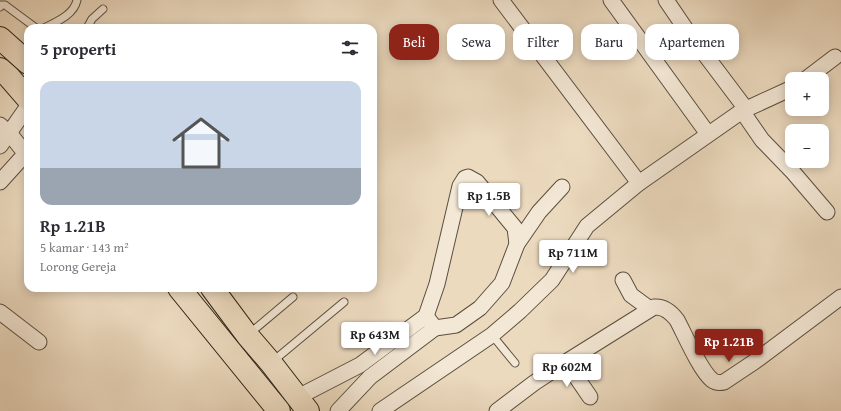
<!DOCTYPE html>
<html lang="id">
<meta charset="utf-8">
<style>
:root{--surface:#fff;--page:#f7f7f7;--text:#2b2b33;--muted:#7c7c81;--accent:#8f2418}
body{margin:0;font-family:"Gentium Book Plus",serif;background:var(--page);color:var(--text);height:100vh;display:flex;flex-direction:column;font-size:15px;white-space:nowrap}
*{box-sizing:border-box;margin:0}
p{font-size:13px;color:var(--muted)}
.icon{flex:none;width:22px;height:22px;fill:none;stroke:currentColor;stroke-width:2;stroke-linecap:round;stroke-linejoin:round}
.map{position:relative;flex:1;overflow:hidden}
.panel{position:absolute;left:24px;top:24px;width:353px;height:268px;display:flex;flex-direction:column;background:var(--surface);border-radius:12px;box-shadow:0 2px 10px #0003}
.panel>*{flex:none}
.top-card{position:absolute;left:389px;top:24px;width:380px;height:36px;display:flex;gap:8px}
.buttons{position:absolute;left:785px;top:72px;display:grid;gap:8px}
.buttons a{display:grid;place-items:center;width:44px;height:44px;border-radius:8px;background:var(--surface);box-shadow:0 2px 10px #0003;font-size:20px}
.price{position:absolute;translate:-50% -34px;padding:0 9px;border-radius:4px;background:#fff;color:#222;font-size:13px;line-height:26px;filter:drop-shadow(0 1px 2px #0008)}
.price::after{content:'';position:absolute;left:50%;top:24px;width:12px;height:9px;margin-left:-6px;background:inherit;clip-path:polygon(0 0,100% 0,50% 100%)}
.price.current{background:var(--accent);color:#fff}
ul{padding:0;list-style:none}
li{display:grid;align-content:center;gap:8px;height:212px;padding:0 16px}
li span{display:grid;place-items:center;height:124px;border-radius:12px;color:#555}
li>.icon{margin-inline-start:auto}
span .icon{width:72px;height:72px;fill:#fffc;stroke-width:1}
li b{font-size:17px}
h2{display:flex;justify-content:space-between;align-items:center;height:48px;padding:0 16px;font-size:17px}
.chip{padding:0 14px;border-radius:12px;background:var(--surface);box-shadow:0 2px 10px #0003;font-size:14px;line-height:36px}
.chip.current{background:var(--accent);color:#fff}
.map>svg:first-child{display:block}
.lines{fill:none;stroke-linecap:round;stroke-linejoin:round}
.lane-casing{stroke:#5a4e3f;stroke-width:9}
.street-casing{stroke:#5a4e3f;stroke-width:17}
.highway-casing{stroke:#2a2014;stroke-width:24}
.lane{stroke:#f3e7d5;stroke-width:7}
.street{stroke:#f3e7d5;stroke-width:15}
.highway{stroke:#ecdabf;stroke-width:22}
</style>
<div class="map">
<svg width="841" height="411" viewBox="0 0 841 411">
<rect width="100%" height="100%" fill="#ecdabf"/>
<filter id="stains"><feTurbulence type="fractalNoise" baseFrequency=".005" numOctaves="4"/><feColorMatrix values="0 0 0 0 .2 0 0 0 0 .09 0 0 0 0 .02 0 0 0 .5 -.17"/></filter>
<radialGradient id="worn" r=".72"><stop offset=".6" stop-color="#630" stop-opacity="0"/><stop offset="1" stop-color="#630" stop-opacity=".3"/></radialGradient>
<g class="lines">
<defs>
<g id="lane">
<path d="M0,7L1,5H5L36,28"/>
<path d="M44,28C56,22 74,15 77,0"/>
<path d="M87,28L92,19L103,9"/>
<path d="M249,334L293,297"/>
<path d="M492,335L515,363"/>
<path d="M272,362L344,302"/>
</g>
<g id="street">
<path d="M501,0L639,183"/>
<path d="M611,0L708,134"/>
<path d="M666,0L685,28L746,109"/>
<path d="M806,79L835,57"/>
<path d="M742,111L762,140L792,171L827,212"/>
<path d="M0,125L10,134L25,153"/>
<path d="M0,146L28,106"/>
<path d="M0,182L28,151"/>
<path d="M623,280L631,295L650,309"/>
<path d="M0,312L39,342"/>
<path d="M426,316L435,328L456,325L480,308L502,283L517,244L539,212L562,187"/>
<path d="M566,362L590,397"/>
<path d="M298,397L360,365L426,316L437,284L460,186L465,178L468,177L477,182L515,228L517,244"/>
<path d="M338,411L370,377L435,328"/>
<path d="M380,411L492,335L520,311L552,280L587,226L639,183L742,111L792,88"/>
<path d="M497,411L534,383L566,362L654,307C664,306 671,312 677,320C685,335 700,370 712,380C716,383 720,383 724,382L754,362L841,297"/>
</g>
<g id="highway">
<path d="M0,38L28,63"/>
<path d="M0,69L9,77L28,99"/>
<path d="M179,288L279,411"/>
<path d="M212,288L247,335L271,363L308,411"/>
</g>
</defs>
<use href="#lane" class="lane-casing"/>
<use href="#street" class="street-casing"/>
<use href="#highway" class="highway-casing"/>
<use href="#lane" class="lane"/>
<use href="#street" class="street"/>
<use href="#highway" class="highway"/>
</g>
<rect width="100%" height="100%" filter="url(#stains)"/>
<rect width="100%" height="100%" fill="url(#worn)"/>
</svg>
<div class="buttons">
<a>+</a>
<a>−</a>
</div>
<b class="price" style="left:489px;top:217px">Rp 1.5B</b>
<b class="price" style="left:573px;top:274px">Rp 711M</b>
<b class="price" style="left:375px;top:356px">Rp 643M</b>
<b class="price current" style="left:729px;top:363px">Rp 1.21B</b>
<b class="price" style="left:567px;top:388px">Rp 602M</b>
<div class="top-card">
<a class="chip current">Beli</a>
<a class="chip">Sewa</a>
<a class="chip">Filter</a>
<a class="chip">Baru</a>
<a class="chip">Apartemen</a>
</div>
<section class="panel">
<h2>5 properti<svg class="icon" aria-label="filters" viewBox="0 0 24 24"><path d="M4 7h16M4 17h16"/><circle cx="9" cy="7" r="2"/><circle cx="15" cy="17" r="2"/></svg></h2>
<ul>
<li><span style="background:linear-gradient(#c9d6e8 70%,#9aa5b1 0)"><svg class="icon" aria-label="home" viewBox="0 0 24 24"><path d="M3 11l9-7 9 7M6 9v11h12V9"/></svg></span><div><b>Rp 1.21B</b><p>5 kamar · 143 m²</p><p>Lorong Gereja</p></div></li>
</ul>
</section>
</div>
